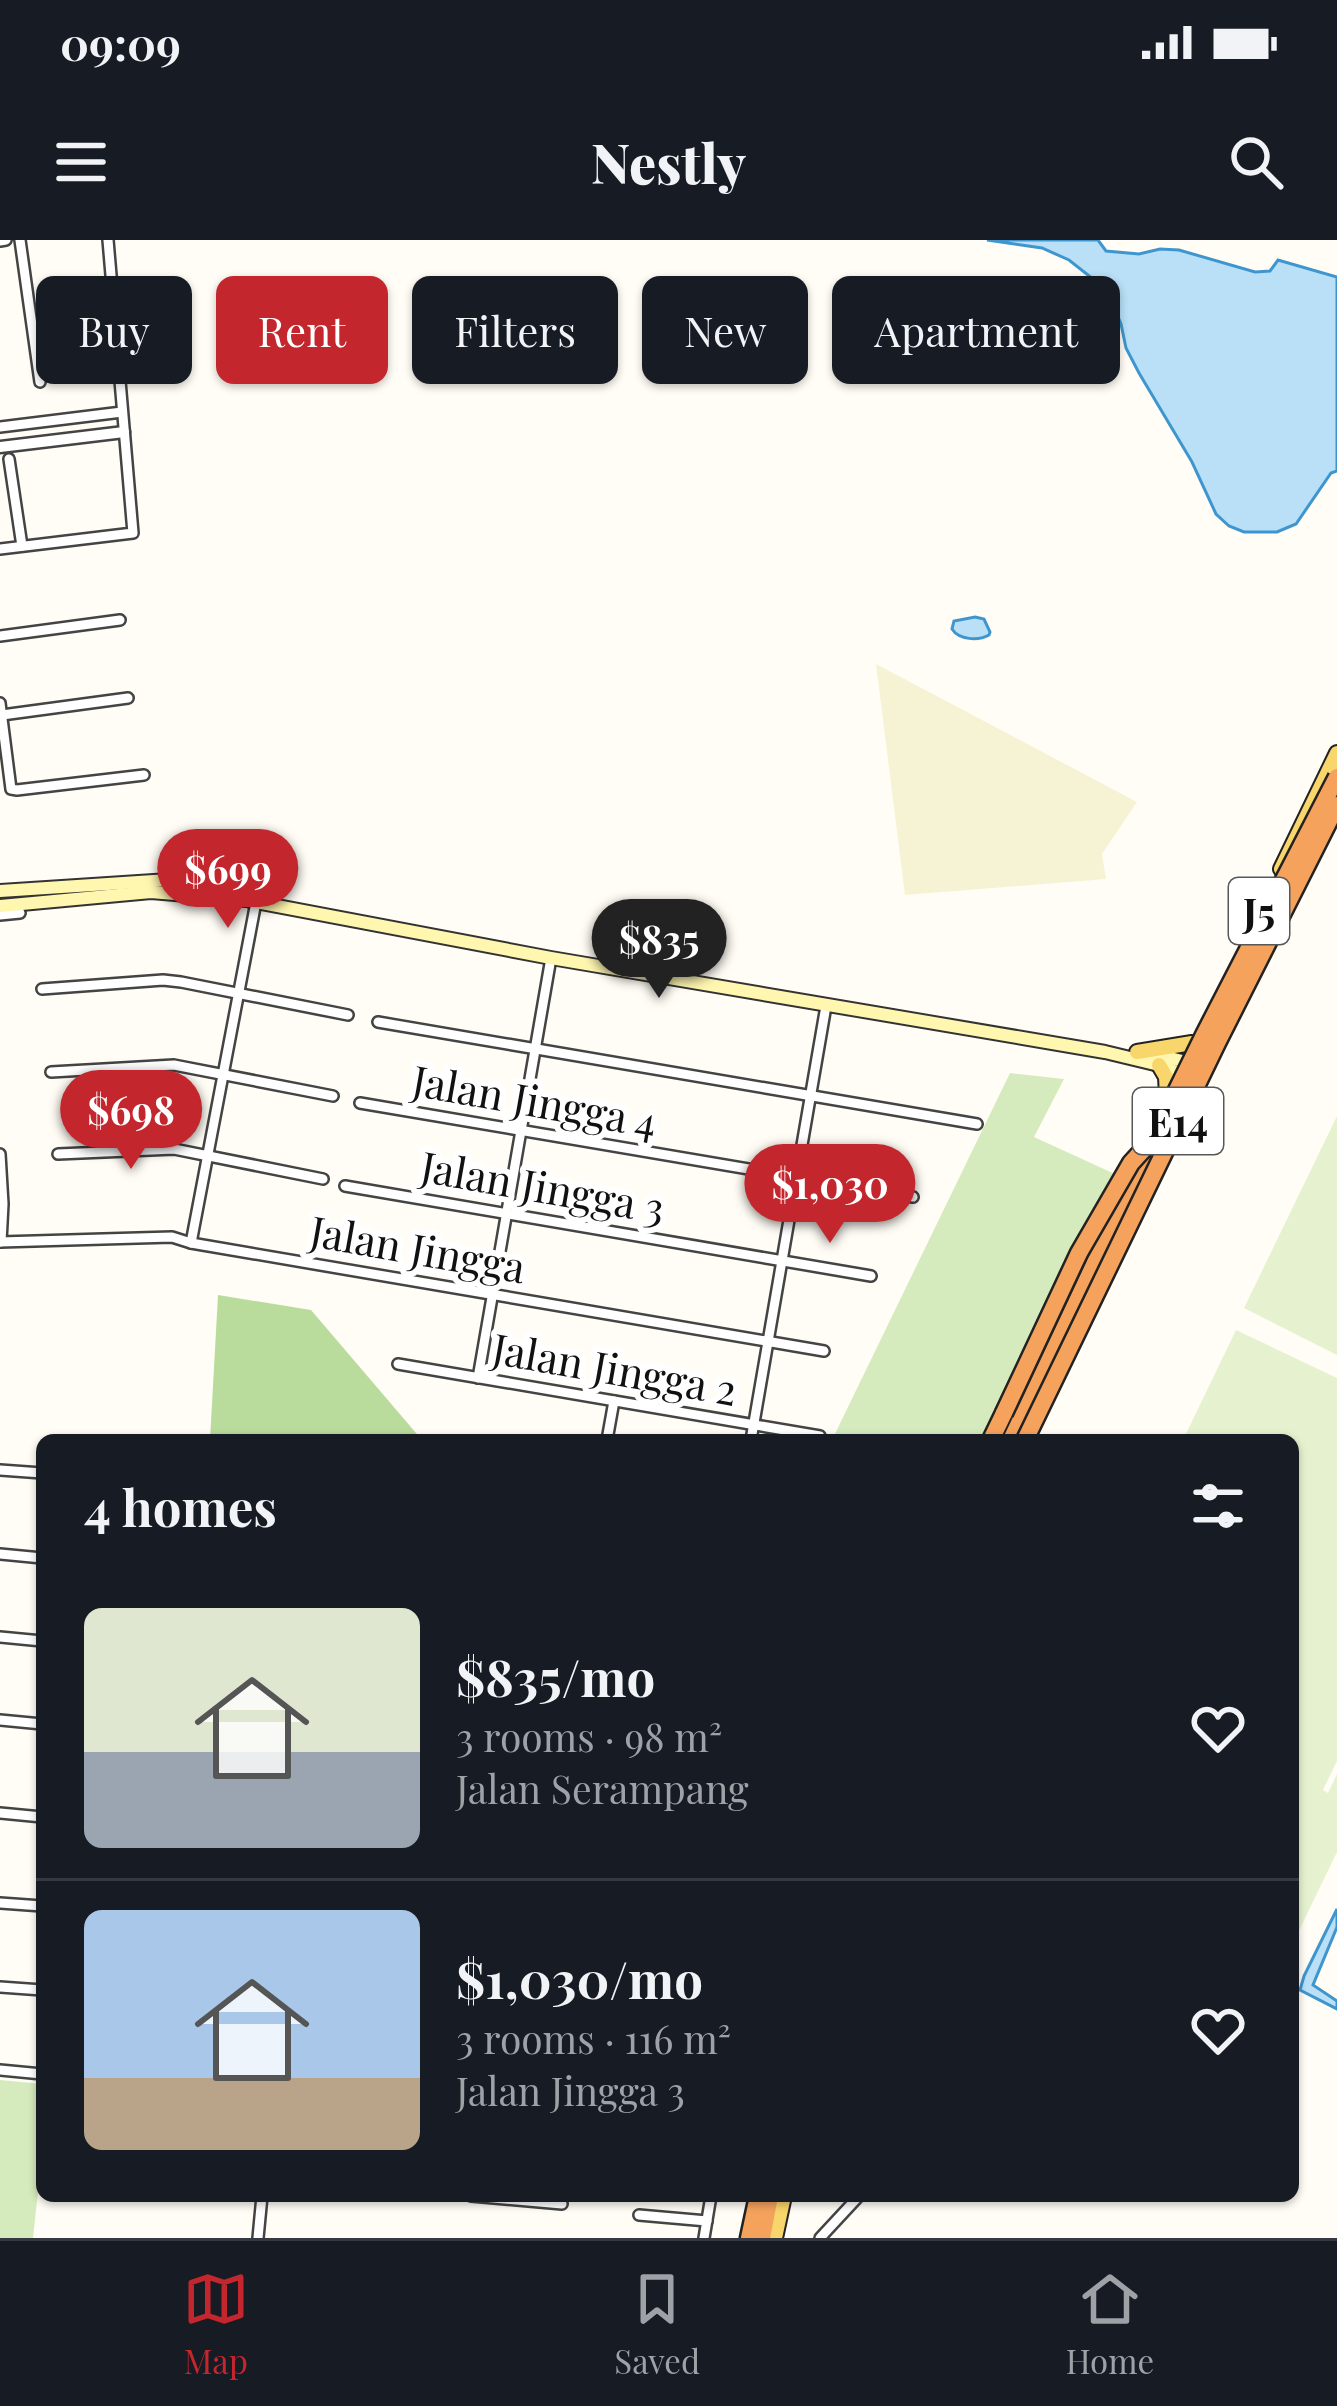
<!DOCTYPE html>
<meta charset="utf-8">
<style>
:root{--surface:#171b24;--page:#242831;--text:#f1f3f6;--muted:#9ea1a6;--line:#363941;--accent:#c4262e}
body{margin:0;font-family:"Playfair Display",serif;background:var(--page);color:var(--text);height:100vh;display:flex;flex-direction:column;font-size:45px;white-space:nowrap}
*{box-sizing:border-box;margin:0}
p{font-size:39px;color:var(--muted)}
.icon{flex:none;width:66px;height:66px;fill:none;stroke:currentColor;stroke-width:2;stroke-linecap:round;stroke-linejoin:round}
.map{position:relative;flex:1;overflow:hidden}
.drawer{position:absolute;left:36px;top:1194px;width:1263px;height:768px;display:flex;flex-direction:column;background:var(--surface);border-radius:18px;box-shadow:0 3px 9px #0004}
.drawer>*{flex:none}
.guide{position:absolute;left:36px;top:36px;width:1266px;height:108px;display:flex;gap:24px}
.price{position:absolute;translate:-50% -102px;padding:0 27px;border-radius:42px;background:var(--accent);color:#fff;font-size:39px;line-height:78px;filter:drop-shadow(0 3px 6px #0008)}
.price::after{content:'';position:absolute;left:50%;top:72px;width:36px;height:27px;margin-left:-18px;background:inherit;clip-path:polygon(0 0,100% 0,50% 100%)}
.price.current{background:#222;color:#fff}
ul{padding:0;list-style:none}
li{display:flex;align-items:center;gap:36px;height:300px;padding:0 48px}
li+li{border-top:3px solid var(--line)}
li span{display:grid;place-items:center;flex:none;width:336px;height:240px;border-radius:18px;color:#555}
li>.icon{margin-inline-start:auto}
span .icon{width:144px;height:144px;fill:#fffc;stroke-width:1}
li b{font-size:51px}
h2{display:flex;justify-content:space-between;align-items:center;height:144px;padding:0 48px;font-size:51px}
.chip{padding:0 42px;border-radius:18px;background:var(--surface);box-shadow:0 3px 9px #0004;font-size:42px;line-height:108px}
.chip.current{background:var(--accent);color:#fff}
.status{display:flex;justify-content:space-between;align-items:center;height:84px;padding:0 60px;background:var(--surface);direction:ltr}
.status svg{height:33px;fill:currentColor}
header{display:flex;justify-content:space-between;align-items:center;height:156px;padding:0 48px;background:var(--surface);font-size:54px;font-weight:800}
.menu{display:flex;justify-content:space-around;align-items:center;height:168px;border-top:3px solid var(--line);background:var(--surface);font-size:33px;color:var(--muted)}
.menu a{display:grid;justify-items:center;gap:6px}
.menu .current{color:var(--accent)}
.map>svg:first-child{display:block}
.farmland{fill:#f6f3d4}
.green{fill:#d5ebbd}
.forest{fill:#b9dc9c}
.pitch{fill:#e6f2cf}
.water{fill:#b9e0f7;stroke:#3f96cf;stroke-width:3}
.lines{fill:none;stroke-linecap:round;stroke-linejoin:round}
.minor-casing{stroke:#444;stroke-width:14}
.tertiary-casing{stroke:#444;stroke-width:15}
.secondary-casing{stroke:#333;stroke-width:16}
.primary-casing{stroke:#222;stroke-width:18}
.motorway-casing{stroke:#222;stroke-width:21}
.minor{stroke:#fff;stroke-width:9}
.tertiary{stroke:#fff;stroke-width:10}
.secondary{stroke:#fff6b0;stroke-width:12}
.primary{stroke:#f9d66b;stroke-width:14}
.motorway{stroke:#f5a25d;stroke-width:16}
.motorway-bridge-casing{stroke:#222;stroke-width:21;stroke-linecap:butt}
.motorway-bridge{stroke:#f5a25d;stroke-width:16}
.labels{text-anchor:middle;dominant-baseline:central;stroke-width:12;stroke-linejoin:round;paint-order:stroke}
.shield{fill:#fff;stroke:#585858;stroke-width:3}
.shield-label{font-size:39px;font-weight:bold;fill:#111}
.street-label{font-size:42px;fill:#111;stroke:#fff}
</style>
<div class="status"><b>09:09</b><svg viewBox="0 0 49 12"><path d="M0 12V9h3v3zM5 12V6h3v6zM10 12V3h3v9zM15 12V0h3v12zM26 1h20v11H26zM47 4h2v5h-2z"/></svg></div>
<header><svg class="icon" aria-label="menu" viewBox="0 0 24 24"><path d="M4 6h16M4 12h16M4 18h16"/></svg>Nestly<svg class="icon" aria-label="search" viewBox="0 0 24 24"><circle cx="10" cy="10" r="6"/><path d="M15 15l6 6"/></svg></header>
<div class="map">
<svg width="1337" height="1998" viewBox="0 0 1337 1998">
<rect width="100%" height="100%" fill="#fffdf5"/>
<path class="farmland" d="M876,424L1137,562L1102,614L1106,639L905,655Z"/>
<g class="green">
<path d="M1010,833L1064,839L1034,897L1117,935L983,1200H832Z"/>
<path d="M0,1840L42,1844V1915L33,1998H0Z"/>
</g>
<path class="forest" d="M218,1055L311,1070L422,1200H210Z"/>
<g class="pitch">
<path d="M1337,876V1115L1244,1068Z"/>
<path d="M1236,1090L1337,1138V1521L1323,1550L1328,1553L1337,1534V1612L1293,1703V1200H1183Z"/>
</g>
<g class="water">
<path d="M987,0H1098L1106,11L1139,14L1160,9L1179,10L1255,32L1270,31L1278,20L1337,37V231L1331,233L1296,284L1277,292H1244L1229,286L1216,274L1192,222L1139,133L1126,108L1121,84L1107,50L1069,20L1042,8Z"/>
<path d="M975,377L984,379L990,392L989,395C978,401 959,400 952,389L954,381Z"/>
<path d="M1337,1669V1687L1313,1745L1337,1761V1769L1300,1750L1304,1736Z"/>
</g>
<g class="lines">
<defs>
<g id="minor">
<path d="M20,0L40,142"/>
<path d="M0,1L6,0"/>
<path d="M0,187L122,172"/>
<path d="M9,219L22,306"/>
<path d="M0,309L133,293L108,0"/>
<path d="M0,396L120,380"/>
<path d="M0,463L11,549L17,550L144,535"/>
<path d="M2,475L128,458"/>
<path d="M0,675L20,673"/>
<path d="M42,749L163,740L181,742L348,775"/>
<path d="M378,782L977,884"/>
<path d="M51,832L174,825L333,856"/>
<path d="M360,863L913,957"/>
<path d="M0,914L3,964L1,1002"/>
<path d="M58,914L174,909L323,939"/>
<path d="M345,946L871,1036"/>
<path d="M0,1002L172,997L191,1003L824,1111"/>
<path d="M191,1003L256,662"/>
<path d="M398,1124L820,1196"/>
<path d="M478,1138L551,718"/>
<path d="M607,1200L614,1161"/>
<path d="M751,1200L826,766"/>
<path d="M0,1230L42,1233"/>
<path d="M0,1314L42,1318"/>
<path d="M0,1397L42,1401"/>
<path d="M0,1480L42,1484"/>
<path d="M0,1573L42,1577"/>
<path d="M0,1663L42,1666"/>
<path d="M0,1747L42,1750"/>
<path d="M0,1830L42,1834"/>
<path d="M471,1956L562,1964"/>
<path d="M639,1975L707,1981"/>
<path d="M258,1998L262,1956"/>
<path d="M704,1998L711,1956"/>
<path d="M820,1998L859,1956"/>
</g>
<path id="tertiary" d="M0,207L124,192"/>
<g id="secondary">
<path d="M0,651L169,640L207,650"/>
<path d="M0,666L151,652L246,660L551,718L1105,812L1159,825L1188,837"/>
<path d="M1150,813L1194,824"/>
</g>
<g id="primary">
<path d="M1281,629L1337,513"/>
<path d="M1137,812L1192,803"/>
<path d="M1159,825L1166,837L1167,856"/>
<path d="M775,1998L784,1956"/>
</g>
<g id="motorway">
<path d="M991,1200L1004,1173"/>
<path d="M1011,1200L1149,908"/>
<path d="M749,1998L758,1956"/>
<path d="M762,1998L770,1956"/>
</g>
</defs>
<use href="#minor" class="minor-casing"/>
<use href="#tertiary" class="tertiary-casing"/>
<use href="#secondary" class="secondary-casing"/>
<use href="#primary" class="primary-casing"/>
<use href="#motorway" class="motorway-casing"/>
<use href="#minor" class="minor"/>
<use href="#tertiary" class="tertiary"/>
<use href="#secondary" class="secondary"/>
<use href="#primary" class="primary"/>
<use href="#motorway" class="motorway"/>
<defs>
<g id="motorway-bridge">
<path d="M1004,1173L1079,1013L1131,923L1153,899L1204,795L1337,537"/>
<path d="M1025,1200L1217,803L1337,565"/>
</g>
</defs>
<use href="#motorway-bridge" class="motorway-bridge-casing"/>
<use href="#motorway-bridge" class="motorway-bridge"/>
</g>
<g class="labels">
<g class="shield">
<rect x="1229" y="638" width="60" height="66" rx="9"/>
<rect x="1133" y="848" width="90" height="66" rx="9"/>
</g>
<g class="shield-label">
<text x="1259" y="671">J5</text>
<text x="1178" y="881">E14</text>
</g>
<g class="street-label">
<text transform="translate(535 860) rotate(10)">Jalan Jingga 4</text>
<text transform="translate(543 946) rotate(10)">Jalan Jingga 3</text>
<text transform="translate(418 1008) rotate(10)">Jalan Jingga</text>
<text transform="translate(615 1128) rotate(10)">Jalan Jingga 2</text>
</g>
</g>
</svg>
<b class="price" style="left:228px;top:691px">$699</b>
<b class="price current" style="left:659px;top:761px">$835</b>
<b class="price" style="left:131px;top:932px">$698</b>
<b class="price" style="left:830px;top:1006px">$1,030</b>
<div class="guide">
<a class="chip">Buy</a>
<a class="chip current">Rent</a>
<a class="chip">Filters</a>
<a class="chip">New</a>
<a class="chip">Apartment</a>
</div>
<section class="drawer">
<h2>4 homes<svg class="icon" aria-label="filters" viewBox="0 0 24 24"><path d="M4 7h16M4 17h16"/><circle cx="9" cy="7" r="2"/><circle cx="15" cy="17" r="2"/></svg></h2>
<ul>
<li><span style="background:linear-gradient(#dfe7d0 60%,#9aa5b1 0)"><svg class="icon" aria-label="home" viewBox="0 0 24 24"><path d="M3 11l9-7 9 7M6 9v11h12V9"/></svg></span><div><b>$835/mo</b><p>3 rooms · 98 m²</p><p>Jalan Serampang</p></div><svg class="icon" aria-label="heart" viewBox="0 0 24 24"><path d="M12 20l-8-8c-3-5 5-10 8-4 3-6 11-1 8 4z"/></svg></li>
<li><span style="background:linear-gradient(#a9c7e8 70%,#b9a48a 0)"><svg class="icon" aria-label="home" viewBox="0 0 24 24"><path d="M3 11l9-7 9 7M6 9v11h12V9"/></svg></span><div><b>$1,030/mo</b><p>3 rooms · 116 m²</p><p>Jalan Jingga 3</p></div><svg class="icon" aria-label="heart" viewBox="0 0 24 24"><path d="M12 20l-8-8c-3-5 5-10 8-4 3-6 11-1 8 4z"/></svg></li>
</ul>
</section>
</div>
<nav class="menu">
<a class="current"><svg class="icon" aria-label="map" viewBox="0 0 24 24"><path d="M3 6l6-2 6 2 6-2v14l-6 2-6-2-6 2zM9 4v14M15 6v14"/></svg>Map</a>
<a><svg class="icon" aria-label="saved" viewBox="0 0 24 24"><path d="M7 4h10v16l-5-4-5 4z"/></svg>Saved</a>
<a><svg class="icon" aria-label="home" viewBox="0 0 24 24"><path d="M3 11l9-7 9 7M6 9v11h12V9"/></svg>Home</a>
</nav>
